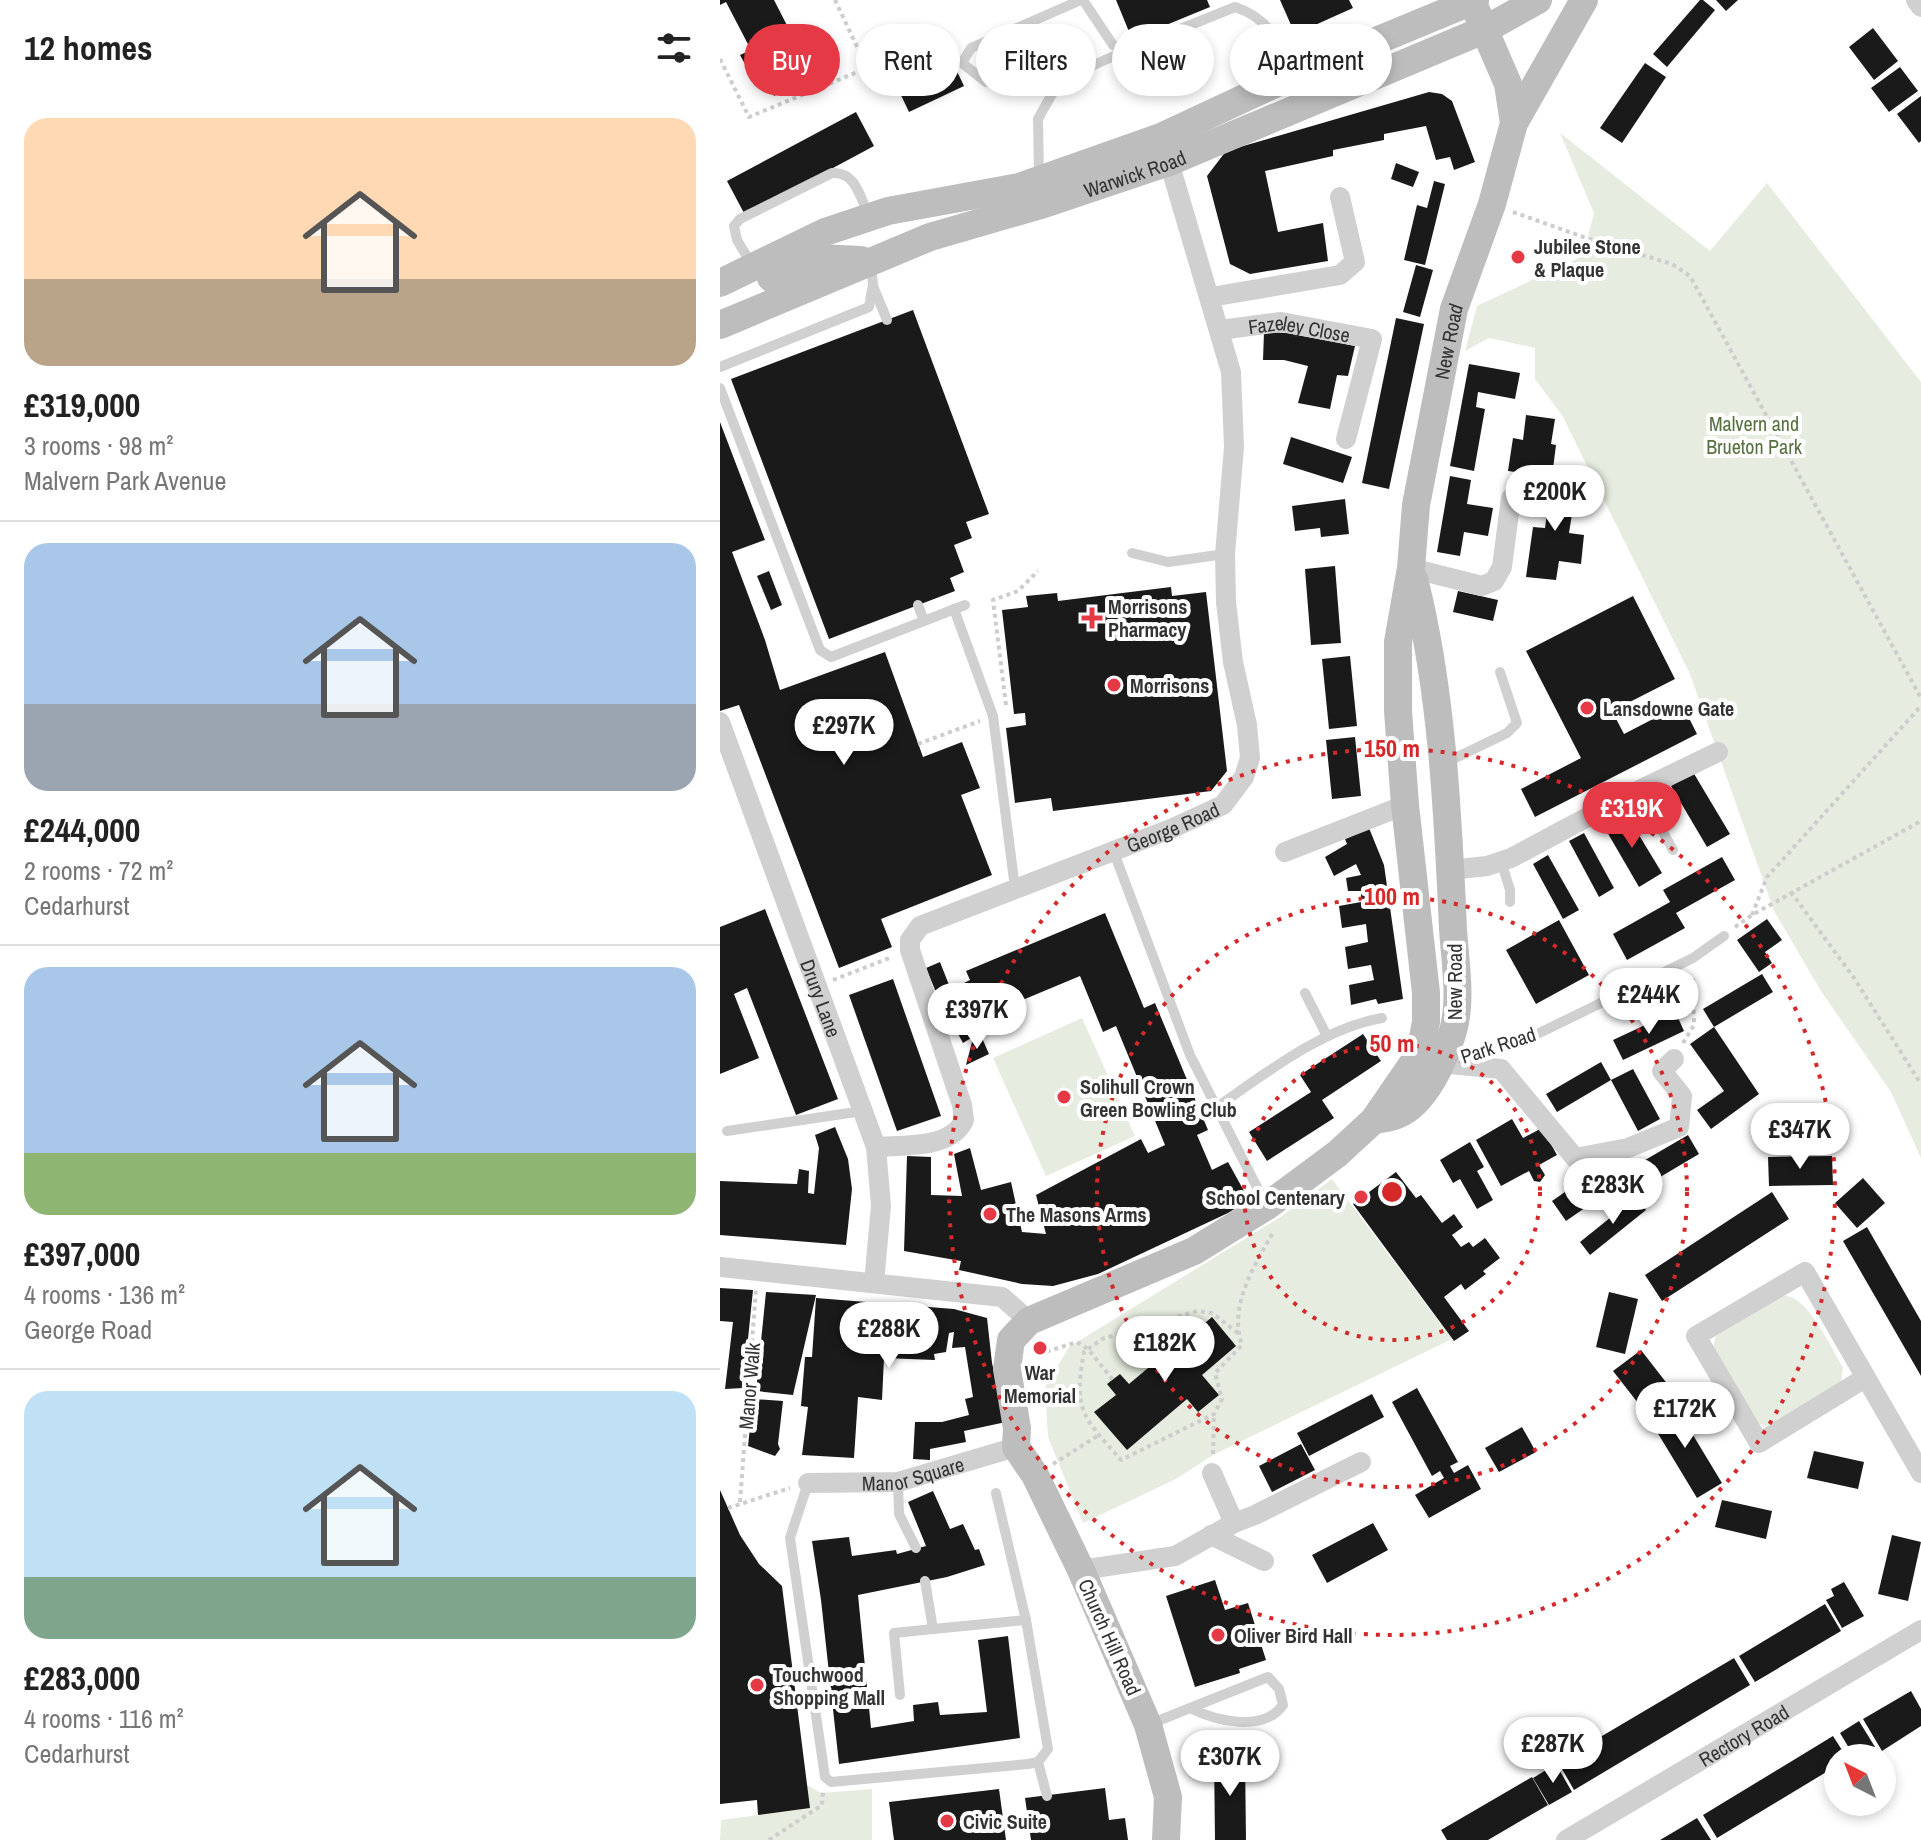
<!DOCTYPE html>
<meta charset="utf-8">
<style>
:root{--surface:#fff;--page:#f6f6f6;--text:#222;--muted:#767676;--line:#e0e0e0;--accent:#e63946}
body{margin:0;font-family:"Archivo Narrow",sans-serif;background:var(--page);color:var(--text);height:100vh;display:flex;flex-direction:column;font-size:30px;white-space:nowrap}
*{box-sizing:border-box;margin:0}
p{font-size:26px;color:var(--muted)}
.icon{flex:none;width:44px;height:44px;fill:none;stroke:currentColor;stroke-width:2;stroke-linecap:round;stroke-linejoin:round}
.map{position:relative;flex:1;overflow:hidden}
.details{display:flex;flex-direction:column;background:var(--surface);width:720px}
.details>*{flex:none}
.hud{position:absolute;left:24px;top:24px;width:760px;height:72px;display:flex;gap:16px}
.needle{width:52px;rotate:318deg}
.controls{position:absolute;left:1104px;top:1744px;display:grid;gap:16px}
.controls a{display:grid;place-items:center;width:72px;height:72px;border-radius:50%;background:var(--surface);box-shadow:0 4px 12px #0003;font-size:40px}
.price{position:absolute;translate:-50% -68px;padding:0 18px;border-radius:28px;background:#fff;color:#222;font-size:26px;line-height:52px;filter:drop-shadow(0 2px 4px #0008)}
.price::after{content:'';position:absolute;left:50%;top:48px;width:24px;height:18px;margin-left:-12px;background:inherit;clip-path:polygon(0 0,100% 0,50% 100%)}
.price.on{background:var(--accent);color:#fff}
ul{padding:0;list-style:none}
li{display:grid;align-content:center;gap:16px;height:424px;padding:0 24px}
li+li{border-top:2px solid var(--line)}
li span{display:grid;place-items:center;height:248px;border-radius:24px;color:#555}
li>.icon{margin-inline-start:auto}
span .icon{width:144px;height:144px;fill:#fffc;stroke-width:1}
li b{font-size:34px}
h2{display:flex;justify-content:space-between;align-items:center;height:96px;padding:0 24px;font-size:34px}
.tag{padding:0 28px;border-radius:36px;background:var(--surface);box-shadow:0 4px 12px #0003;font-size:28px;line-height:72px}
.tag.on{background:var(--accent);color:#fff}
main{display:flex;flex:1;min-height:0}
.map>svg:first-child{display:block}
.green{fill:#e6ecdf}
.building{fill:#1a1a1a}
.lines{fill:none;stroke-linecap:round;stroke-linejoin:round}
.path{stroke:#cdcdcd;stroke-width:4;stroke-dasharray:4 4;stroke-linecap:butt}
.lane{stroke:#d0d0d0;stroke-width:10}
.street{stroke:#d0d0d0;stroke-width:20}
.secondary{stroke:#bdbdbd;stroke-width:28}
.ring{fill:none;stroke:#d62828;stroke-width:4;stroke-dasharray:4 8}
.poi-dot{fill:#e63946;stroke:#fff;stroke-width:3}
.labels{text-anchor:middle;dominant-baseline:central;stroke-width:8;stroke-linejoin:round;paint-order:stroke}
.street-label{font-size:20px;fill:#333;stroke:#fff}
.poi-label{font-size:20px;font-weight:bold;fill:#333;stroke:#fff;text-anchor:start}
.park-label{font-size:20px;fill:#56703f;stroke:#fff}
.centre{fill:#d62828;stroke:#fff;stroke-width:4}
.ring-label{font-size:24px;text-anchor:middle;font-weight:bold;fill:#d62828;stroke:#fff;stroke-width:8;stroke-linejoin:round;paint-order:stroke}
</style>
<main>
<section class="details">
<h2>12 homes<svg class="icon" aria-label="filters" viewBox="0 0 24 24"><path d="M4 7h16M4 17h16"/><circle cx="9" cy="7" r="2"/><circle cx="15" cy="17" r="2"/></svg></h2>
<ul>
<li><span style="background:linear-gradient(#ffd9b3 65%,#b9a48a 0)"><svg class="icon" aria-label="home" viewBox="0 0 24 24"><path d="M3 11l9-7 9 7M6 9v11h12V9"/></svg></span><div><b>£319,000</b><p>3 rooms · 98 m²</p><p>Malvern Park Avenue</p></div></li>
<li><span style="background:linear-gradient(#a9c7e8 65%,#9aa5b1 0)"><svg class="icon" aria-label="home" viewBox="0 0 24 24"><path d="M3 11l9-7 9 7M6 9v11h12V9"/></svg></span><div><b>£244,000</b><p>2 rooms · 72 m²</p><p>Cedarhurst</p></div></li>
<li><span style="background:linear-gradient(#a9c7e8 75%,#8fb573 0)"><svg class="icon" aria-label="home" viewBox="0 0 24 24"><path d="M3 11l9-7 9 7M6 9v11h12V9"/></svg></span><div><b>£397,000</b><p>4 rooms · 136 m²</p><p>George Road</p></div></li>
<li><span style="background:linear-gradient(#bfe0f5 75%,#7fa58c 0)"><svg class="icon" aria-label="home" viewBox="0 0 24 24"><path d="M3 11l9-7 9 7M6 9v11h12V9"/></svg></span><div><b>£283,000</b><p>4 rooms · 116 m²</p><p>Cedarhurst</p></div></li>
</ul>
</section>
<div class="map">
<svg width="1201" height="1840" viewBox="0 0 1201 1840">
<rect width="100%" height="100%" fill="#fff"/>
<g class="green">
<path d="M840,133L990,251L1047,183L1201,382V1158L1171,1092L1101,991L1054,911L970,674L842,415L815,379V348L769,338L745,351L757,306L863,256L874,213Z"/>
<path d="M362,1018L415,1136L326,1176L273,1058Z"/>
<path d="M612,1179L732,1339L493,1455L456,1479L363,1523L328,1437L325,1387L349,1347L562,1216Z"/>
<path d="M1063,1296C1087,1293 1111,1348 1123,1367L1121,1382L1055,1426L1037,1424L992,1353L996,1336Z"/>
<path d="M87,1785L101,1793L152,1789V1840H0L1,1820L89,1808Z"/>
</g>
<g class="building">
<path d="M0,0H54L93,76L54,96L40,68L30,73L20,55L31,50L6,2L0,5Z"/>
<path d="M396,0H487L490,7L412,39Z"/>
<path d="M560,0H629L633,8L575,34Z"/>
<path d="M980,0H983L995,10L947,67L933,54Z"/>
<path d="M996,0H1018L1006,11Z"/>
<path d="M1153,28L1178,61L1154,80L1129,47Z"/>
<path d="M223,42L244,86L189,112L168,68Z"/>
<path d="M925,63L946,77L902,143L880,128Z"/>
<path d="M1180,67L1198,91L1169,112L1151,88Z"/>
<path d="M709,92L722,94L732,101L755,162L734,170L730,157L716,160L706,126L664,134V140L613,150V156L545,171L558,232L603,223L608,261L530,274L510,264L487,176L506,151Z"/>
<path d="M1201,96V141L1199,143L1177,114Z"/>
<path d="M136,112L154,146L25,215L7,181Z"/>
<path d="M676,163L699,172L693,187L671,179Z"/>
<path d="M714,181L725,184L705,265L684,260L697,205L707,208Z"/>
<path d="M696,265L713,270L700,317L683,312Z"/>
<path d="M193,310L269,514L246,522L252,538L234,545L244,572L230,578L235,591L109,639L11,379Z"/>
<path d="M676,318L704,324L669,489L642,483Z"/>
<path d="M544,332L567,333L635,346L628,376L617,375L610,409L578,403L588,366L564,360H543Z"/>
<path d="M749,364L800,373L795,399L758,392L756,407L765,409L754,471L730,466Z"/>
<path d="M806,415L835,419L831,444L836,445L832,477L788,471L793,438L803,440Z"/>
<path d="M0,422L45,540L12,552L45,640L60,690L165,652L203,757L242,742L260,788L241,795L272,875L161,919L172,947L119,968L19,705L0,711Z"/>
<path d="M571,437L632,457L623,483L563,464Z"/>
<path d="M730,476L751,480L747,504L773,508L768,536L744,532L740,556L717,552Z"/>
<path d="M820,485L863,490L860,515L852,514L849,533L864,535L861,564L839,561L836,580L806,577L813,527L825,528L827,514L817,513Z"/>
<path d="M625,499L629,534L601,537L600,528L575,531L572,506Z"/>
<path d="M615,566L621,643L591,645L585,569Z"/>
<path d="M49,571L62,605L51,610L37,576Z"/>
<path d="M451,587L452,596L486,592L507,771L491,791L333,811L331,798L295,803L286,728L306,725L305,713L294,714L282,610L308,607L306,596L337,593L338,601Z"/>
<path d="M738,591L778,600L773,621L733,612Z"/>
<path d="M913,596L955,679L892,711L904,734L962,704L977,734L815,817L801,789L861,758L806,651Z"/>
<path d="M630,656L637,726L609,729L602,659Z"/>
<path d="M635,737L641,796L612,799L606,740Z"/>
<path d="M973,772L1010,834L987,847L951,786Z"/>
<path d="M905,812L942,873L919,887L883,825Z"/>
<path d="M649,828L664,865L683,999L658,1004L656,999L631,1005L629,985L654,980L651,965L628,969L625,947L648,942L646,924L622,928L619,906L641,902V891H628L626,878L641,875L636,864L614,876L605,857L627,844L625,839Z"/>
<path d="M864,833L894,888L879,897L849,841Z"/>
<path d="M828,855L859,910L843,919L813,864Z"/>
<path d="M1002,857L1015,880L956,913L965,928L907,960L893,934L950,902L943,890Z"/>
<path d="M45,909L118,1099L76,1115L27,988L14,994L39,1058L0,1074V927Z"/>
<path d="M385,913L424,1008L435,1003L488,1130L477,1135L492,1170L508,1162L529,1200L508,1213L378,1274L333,1286L302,1284L239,1270L241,1261L184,1251L187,1156L211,1157V1195L242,1196L234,1154L250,1148L261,1190L291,1182L302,1232L326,1234L316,1195L421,1139L428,1153L445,1145L396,1026L383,1032L360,976L264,1016L257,1000L251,1003L242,984L250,980L246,971Z"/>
<path d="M1047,919L1062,940L1045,952L1052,963L1039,972L1017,940Z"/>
<path d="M839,920L869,975L816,1004L786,950Z"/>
<path d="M220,962L231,990L256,1035L243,1043L218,997L206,968Z"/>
<path d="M1042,974L1053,992L994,1027L983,1009Z"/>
<path d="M173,979L221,1116L177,1131L129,995Z"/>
<path d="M955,1011L964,1031L903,1060L893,1040Z"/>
<path d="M994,1027L1039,1094L991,1129L977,1110L1004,1091L970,1044Z"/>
<path d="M643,1034L661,1061L602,1100L614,1118L547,1161L529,1132L591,1092L580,1075Z"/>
<path d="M262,1038L269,1054L246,1065L252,1042Z"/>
<path d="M881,1062L891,1080L837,1112L826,1094Z"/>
<path d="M913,1069L940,1119L918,1131L891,1080Z"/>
<path d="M792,1119L803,1138L822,1128L837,1155L819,1165L825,1175L820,1182L814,1181L809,1171L781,1186L756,1140Z"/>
<path d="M115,1127L128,1159L132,1189L126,1245L0,1235V1181L77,1184L79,1169L89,1171L88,1193L94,1194L99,1148L95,1135Z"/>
<path d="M968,1135L979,1154L925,1186L913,1167Z"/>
<path d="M750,1142L764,1167L757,1171L773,1200L757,1209L740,1179L733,1183L720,1160Z"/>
<path d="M1112,1156L1113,1185L1049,1186L1048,1157Z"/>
<path d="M888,1162L902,1182L846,1221L832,1201Z"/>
<path d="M676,1172L696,1198L701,1195L722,1223L734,1214L743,1227L732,1235L741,1247L749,1242L753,1247L765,1238L780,1258L763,1271L766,1274L745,1290L741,1284L724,1297L749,1331L734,1341L633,1204Z"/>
<path d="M1143,1178L1165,1203L1137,1228L1115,1203Z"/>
<path d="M1052,1192L1069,1219L942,1301L925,1275Z"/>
<path d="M916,1197L926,1210L870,1255L860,1242Z"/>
<path d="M1147,1227L1201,1321V1376L1123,1241Z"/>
<path d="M0,1288L33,1290L23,1388L5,1389L13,1322L0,1321Z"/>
<path d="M46,1292L96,1295L73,1395L36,1391Z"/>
<path d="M889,1292L918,1299L905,1354L876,1347Z"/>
<path d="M96,1298L234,1309L267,1318L272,1363L286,1422L244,1431L246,1442L210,1449V1460L193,1459L195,1422H222L249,1415L245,1399L253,1397L245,1347L232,1348L234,1332L229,1333L226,1352L214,1354L215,1360L164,1358L162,1400L138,1397L134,1458L82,1455L88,1407L81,1406L85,1357H92Z"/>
<path d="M492,1317L516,1346L482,1375L499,1395L478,1412L467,1399L407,1450L374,1412L396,1395L387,1384L400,1374L409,1384L434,1363L423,1350L442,1333L462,1356L478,1342L472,1334Z"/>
<path d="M921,1350L952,1390L925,1412L893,1371Z"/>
<path d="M697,1388L738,1462L730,1466L734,1473L748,1465L761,1489L709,1518L695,1495L724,1478L720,1471L712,1476L672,1402Z"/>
<path d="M652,1394L664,1417L589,1456L577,1433Z"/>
<path d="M33,1399L63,1401L58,1444L60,1449L55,1456L28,1446Z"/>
<path d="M953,1402L1002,1483L977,1498L928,1417Z"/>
<path d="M802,1427L816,1452L779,1472L765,1448Z"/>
<path d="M581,1444L595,1470L552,1492L539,1466Z"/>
<path d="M1094,1451L1144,1462L1138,1489L1087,1478Z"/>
<path d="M0,1490L20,1535L39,1564L62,1586L90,1808L38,1815L37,1800L0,1804Z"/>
<path d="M213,1491L230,1529L243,1524L255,1550L259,1549L265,1565L227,1577L138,1595L151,1728L194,1721L193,1705L218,1702L220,1715L267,1712L258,1640L288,1636L300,1738L119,1764L101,1600L92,1541L129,1537L132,1556L176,1550L177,1554L206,1546L188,1502Z"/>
<path d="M1002,1500L1052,1511L1046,1539L995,1527Z"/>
<path d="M653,1523L668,1550L607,1583L592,1555Z"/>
<path d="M1172,1535L1201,1542L1188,1601L1158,1594Z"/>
<path d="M495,1580L505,1610L528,1603L546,1660L519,1669L520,1673L475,1687L446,1596Z"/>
<path d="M1124,1582L1144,1616L1122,1628L1106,1600L1114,1596L1111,1589Z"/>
<path d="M1105,1604L1121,1631L1035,1682L1019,1656Z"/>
<path d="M1014,1658L1030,1685L854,1790L838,1762Z"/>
<path d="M1191,1691L1201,1709V1726L1162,1751L1143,1719Z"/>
<path d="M1139,1721L1155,1747L1135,1758L1120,1733Z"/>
<path d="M1113,1736L1127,1758H1118V1765L997,1838L983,1815Z"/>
<path d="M494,1755H525L526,1840H495Z"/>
<path d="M836,1764L852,1792L829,1805L813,1778Z"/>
<path d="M812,1777L828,1805L768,1840H727L721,1830Z"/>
<path d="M385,1788L389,1820L405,1818L408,1840H311L305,1798Z"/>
<path d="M279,1789L286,1840H174L169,1802Z"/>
<path d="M977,1818L991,1840H940L957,1830Z"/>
</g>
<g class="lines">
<g class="path">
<path d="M0,59L29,117L147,68L115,0"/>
<path d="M793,212L869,239L952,264L970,276L1201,698"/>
<path d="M286,705L273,600L298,591L318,571"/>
<path d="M198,744L260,721"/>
<path d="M1071,892L1134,978L1201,1084"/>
<path d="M1032,915L1047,877L1201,706"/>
<path d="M1015,927L1032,915L1201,821"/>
<path d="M113,980L172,957"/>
<path d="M963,1043L974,1025L973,974"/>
<path d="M518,1333L492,1313L477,1311L382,1339L364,1352C353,1411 363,1417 401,1460L494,1414L502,1399L495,1373L522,1345C508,1306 535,1264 554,1231"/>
<path d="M319,1354L357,1342L368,1349L393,1380"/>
<path d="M493,1454L494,1415"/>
<path d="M333,1464L379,1435"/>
<path d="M20,1502L36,1289"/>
<path d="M8,1508L70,1488"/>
<path d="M49,1840L102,1805L103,1791"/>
</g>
<g class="lane">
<path d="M363,0L393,45L409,50"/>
<path d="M345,80L330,58L266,82L242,63L251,48L361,0"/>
<path d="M319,178L318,119L337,85L352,75L396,55L515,7C549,18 559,42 573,72"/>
<path d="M32,265L17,240L14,226L20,219L112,173C136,171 140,198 149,216"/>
<path d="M153,286L167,320"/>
<path d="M0,367L149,307L153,284L151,266"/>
<path d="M0,388L100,650L111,657L204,621L198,605"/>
<path d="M412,553L448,562L505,554"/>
<path d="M234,609L273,716L295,888"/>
<path d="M204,621L245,605"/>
<path d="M727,762L787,733L797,723L780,672"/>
<path d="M919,790L953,850"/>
<path d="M393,850L470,1055L546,1205"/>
<path d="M781,861L790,890V902"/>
<path d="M585,993L607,1036"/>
<path d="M735,1059L801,1042L973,958L1004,936"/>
<path d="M497,1107C546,1073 603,1028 662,1018"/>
<path d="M7,1131L143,1111"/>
<path d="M178,1482L179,1514L196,1548"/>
<path d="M88,1483L70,1538L105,1777L111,1782L308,1764L318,1762L328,1749L306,1620L213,1629L205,1581"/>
<path d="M276,1493L306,1620"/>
<path d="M180,1695L174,1633L213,1629"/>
<path d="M430,1724L548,1677L559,1689L563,1705C543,1733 496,1721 470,1708"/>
<path d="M318,1762L327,1796"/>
</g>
<g class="street">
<path d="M1196,0L1201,7"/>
<path d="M491,297L620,275L635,262L620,197"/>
<path id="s1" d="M500,330L561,322L652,339L626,439"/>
<path d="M691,568L762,586L774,581L782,567L791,498"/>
<path id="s2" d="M0,722L156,1147L161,1206L154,1283"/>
<path d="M565,852L685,805"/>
<path d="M730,870L767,866L791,858L905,797L998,752"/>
<path d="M712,1066L720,1063L781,1069L855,1158L908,1148L959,1127L962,1096L942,1071L954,1059"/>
<path id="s3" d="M156,1147C183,1145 232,1149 244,1120L242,1105L190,950V940L200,926L453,828L503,805L524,777L530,758L527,725L513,662L506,602L505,554L514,447L511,372L449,162"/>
<path d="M0,1267L282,1297L309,1321"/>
<path d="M1145,1378L1039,1443L976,1336L1085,1272L1201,1473"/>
<path d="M492,1473L514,1523"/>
<path id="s4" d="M88,1483L178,1482L296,1447"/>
<path d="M491,1535L544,1561"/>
<path d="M361,1570L455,1556L514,1523L535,1515L641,1462"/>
<path id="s5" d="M846,1840L1201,1630"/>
</g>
<g class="secondary">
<path d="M794,123L864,0"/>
<path d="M51,278L97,258L141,260"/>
<path d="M0,283L105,232L168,211L299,187L441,137L574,75L755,0"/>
<path id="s6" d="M0,325L210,237L324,204L449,162L766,29L818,0"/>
<path d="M654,1120C661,1119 670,1118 677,1115C705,1104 725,1059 733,1031C742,1000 735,961 733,929C728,815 722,689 694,579"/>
<path id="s7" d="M446,1840L448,1797L428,1725L361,1570L315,1475L296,1447L297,1428L287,1369L291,1340L309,1321L474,1251L547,1206L617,1154L654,1120L700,1053L706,1022V993L685,805L678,711V642L691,568L696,505L734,309L772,204L794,123L788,84L752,1"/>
</g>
</g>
<g class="ring">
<circle cx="672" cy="1192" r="148"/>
<circle cx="672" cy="1192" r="295"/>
<circle cx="672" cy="1192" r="443"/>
</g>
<g class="poi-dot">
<circle cx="798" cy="257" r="8"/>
<path d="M368 606h8v8h8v8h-8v8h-8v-8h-8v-8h8z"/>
<circle cx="394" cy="685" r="8"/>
<circle cx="867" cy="708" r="8"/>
<circle cx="344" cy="1097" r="8"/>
<circle cx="641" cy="1197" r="8"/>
<circle cx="270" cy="1214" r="8"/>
<circle cx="320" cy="1348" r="8"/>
<circle cx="498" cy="1635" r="8"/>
<circle cx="37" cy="1685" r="8"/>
<circle cx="227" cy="1821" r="8"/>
</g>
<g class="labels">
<g class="street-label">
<text stroke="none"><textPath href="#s6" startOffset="442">Warwick Road</textPath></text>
<text stroke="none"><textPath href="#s1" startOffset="80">Fazeley Close</textPath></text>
<text stroke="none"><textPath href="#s7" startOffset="1762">New Road</textPath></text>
<text stroke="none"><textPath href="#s3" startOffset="574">George Road</textPath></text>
<text transform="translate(734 982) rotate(-90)">New Road</text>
<text stroke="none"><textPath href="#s2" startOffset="294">Drury Lane</textPath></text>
<text transform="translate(778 1045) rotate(-18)">Park Road</text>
<text transform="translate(29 1386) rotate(-85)">Manor Walk</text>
<text stroke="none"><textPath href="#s4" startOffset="106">Manor Square</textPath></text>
<text transform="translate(390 1637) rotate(66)">Church Hill Road</text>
<text stroke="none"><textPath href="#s5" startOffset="206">Rectory Road</textPath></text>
</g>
<g class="poi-label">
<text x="814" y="246">Jubilee Stone<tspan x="814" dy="23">&amp; Plaque</tspan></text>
<text x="388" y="606">Morrisons<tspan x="388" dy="23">Pharmacy</tspan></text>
<text x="410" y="685">Morrisons</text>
<text x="883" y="708">Lansdowne Gate</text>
<text x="360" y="1086">Solihull Crown<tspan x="360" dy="23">Green Bowling Club</tspan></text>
<text x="625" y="1197" text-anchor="end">School Centenary</text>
<text x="286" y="1214">The Masons Arms</text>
<text x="320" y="1372" text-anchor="middle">War<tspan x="320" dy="23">Memorial</tspan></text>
<text x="514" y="1635">Oliver Bird Hall</text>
<text x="53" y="1674">Touchwood<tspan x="53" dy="23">Shopping Mall</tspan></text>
<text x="243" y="1821">Civic Suite</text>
</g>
<g class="park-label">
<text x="1034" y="423">Malvern and<tspan x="1034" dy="23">Brueton Park</tspan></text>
</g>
</g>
<circle cx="672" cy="1192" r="12" class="centre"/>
<g class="ring-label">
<text x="672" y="757">150 m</text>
<text x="672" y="905">100 m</text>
<text x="672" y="1052">50 m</text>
</g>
</svg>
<div class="controls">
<a><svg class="needle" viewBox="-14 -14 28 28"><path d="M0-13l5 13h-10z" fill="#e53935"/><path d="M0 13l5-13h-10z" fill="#767676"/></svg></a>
</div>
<b class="price" style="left:835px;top:533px">£200K</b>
<b class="price" style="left:124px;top:767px">£297K</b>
<b class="price on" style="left:912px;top:850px">£319K</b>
<b class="price" style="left:929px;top:1036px">£244K</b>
<b class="price" style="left:257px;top:1051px">£397K</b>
<b class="price" style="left:1080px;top:1171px">£347K</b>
<b class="price" style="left:893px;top:1226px">£283K</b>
<b class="price" style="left:169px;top:1370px">£288K</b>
<b class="price" style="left:445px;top:1384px">£182K</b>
<b class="price" style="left:965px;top:1450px">£172K</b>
<b class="price" style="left:833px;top:1785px">£287K</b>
<b class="price" style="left:510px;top:1798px">£307K</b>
<div class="hud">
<a class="tag on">Buy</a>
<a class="tag">Rent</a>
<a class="tag">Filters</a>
<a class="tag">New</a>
<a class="tag">Apartment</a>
</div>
</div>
</main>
